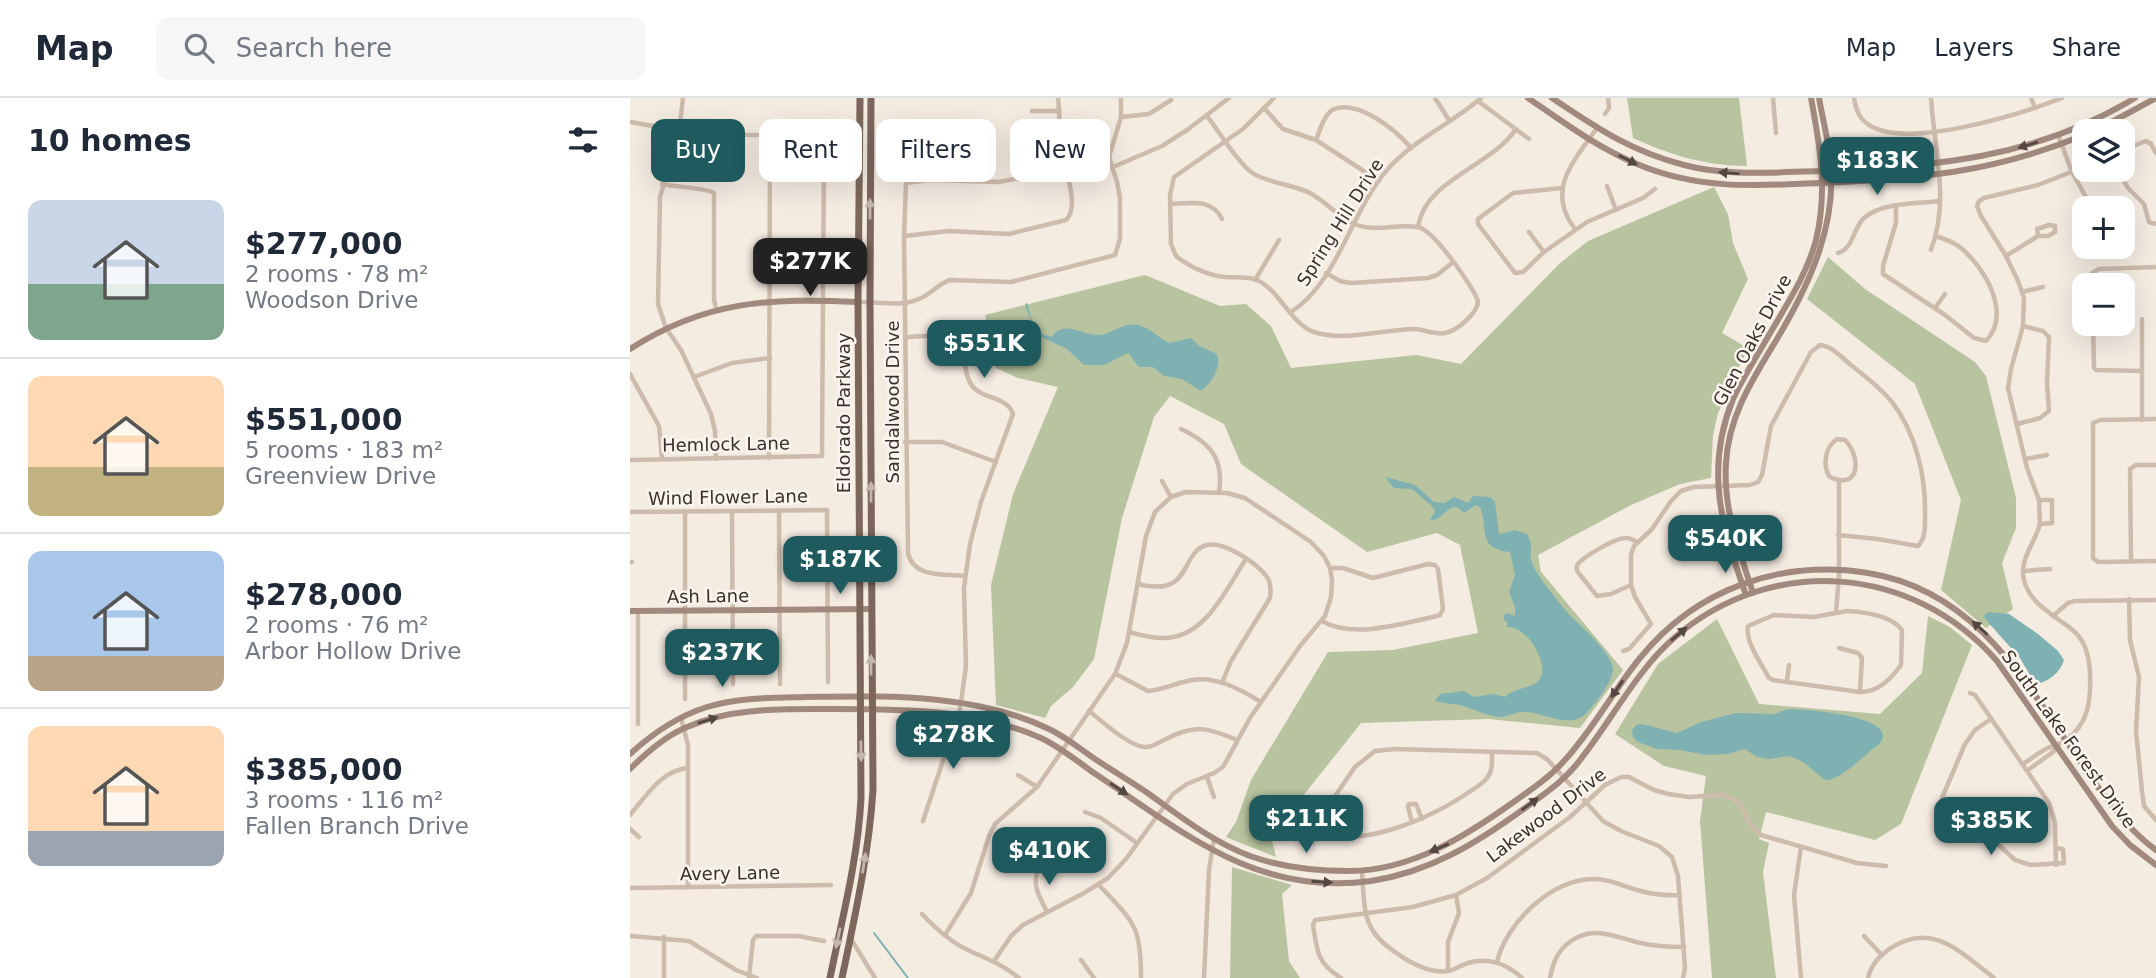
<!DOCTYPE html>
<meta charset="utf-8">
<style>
:root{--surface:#fff;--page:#f6f6f7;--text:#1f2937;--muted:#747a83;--line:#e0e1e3;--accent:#1f5a5e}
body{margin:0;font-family:"DejaVu Sans",sans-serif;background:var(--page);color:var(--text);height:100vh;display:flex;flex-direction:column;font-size:26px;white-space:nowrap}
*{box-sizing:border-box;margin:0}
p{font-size:23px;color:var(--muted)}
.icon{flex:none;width:38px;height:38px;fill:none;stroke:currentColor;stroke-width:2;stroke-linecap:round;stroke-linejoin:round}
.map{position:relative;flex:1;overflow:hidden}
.side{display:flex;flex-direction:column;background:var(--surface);width:630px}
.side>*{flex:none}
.hud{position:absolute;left:21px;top:21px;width:665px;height:63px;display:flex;gap:14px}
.tools{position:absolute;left:1442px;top:21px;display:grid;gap:14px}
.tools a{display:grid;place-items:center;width:63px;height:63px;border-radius:14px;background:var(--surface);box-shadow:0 7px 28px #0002;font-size:35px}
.price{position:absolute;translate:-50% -60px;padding:0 16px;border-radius:14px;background:var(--accent);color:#fff;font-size:23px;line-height:46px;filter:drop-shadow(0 2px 4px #0008)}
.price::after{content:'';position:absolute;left:50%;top:42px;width:21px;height:16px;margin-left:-10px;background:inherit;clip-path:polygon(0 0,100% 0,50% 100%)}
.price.current{background:#222;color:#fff}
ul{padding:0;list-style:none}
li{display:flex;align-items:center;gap:21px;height:175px;padding:0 28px}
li+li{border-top:2px solid var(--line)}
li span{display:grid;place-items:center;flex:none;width:196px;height:140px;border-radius:14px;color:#555}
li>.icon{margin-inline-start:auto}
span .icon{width:84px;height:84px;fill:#fffc;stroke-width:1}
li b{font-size:30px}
h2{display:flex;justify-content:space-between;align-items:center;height:84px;padding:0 28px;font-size:30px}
.tag{padding:0 24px;border-radius:14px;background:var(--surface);box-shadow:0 7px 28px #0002;font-size:24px;line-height:63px}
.tag.current{background:var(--accent);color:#fff}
header{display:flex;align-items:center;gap:42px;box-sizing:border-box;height:98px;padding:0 35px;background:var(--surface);border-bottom:2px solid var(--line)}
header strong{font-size:33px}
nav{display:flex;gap:38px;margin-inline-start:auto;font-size:24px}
.search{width:490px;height:63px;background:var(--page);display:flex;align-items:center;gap:18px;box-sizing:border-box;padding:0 24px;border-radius:14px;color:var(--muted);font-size:26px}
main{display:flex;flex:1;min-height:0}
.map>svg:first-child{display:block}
.green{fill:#b8c4a0}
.water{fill:#7fb0b2}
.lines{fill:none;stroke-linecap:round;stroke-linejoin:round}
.stream{stroke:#7fb0b2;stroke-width:2}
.street{stroke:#cdbbac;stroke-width:4.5}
.secondary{stroke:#a18a7d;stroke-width:6}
.primary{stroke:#7d675c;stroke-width:7}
.oneway{fill:#544640}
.oneway2{fill:#c2b5ac}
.labels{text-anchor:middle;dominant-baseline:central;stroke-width:5;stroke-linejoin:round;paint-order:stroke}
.street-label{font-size:18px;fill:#3b302b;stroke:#fbf5ee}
</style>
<header>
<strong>Map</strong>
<div class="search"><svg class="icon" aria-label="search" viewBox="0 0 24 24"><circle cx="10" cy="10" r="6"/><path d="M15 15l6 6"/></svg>Search here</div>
<nav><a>Map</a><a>Layers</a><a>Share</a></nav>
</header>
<main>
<section class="side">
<h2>10 homes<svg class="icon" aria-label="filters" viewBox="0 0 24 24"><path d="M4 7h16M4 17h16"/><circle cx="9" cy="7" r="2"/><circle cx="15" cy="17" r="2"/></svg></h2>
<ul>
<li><span style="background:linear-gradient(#c9d6e8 60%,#7fa58c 0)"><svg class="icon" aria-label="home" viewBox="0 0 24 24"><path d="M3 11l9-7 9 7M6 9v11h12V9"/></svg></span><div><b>$277,000</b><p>2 rooms · 78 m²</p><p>Woodson Drive</p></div></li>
<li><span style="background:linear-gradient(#ffd9b3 65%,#c2b280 0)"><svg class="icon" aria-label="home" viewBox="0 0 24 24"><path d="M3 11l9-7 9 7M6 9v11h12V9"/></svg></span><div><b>$551,000</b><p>5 rooms · 183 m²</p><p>Greenview Drive</p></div></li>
<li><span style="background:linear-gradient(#a9c7e8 75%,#b9a48a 0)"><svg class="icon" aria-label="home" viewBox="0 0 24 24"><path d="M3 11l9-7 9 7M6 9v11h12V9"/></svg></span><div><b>$278,000</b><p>2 rooms · 76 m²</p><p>Arbor Hollow Drive</p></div></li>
<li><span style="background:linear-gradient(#ffd9b3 75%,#9aa5b1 0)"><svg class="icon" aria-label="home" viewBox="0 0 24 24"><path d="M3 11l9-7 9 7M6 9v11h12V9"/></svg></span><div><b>$385,000</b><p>3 rooms · 116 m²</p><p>Fallen Branch Drive</p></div></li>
</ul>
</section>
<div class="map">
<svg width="1526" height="880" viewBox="0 0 1526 880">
<rect width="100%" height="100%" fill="#f4ebe1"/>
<g class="green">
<path d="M997,0H1109L1117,68C1076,68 1040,57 1003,40Z"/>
<path d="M1084,89L1098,116L1103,145L1118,181L1092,235L1118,250L1088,315L1083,337L1081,380L1050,386L1001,407L908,457L911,474L993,572L950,630L859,621L731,625L641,738L646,759L596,739L606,724L621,682L698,554L763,552L848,535L830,447L807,435L737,454L611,366L594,326L540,298L524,319L492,420L464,561L443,589L421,608L415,620L366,607L361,487L383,396L428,289L388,280L366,270L355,217L515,177L590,208L616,206L641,228L661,270L787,257L831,266L929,166L958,143Z"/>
<path d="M1198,159L1235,191L1345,264L1356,278L1386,400V430L1372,465L1383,511L1356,530L1311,492L1331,402L1285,286L1177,201Z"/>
<path d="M1298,518L1320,529L1342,547L1271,726L1245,742L1136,714L1129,741L1139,745L1133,774L1146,880H1082L1070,723L1076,678L1034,668L985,636L1028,566L1087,521L1129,606L1250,616L1292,575Z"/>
<path d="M602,769L662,787L652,796L659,863L670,880H600Z"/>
</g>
<g class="water">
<path d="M397,205C403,225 400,234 422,239C434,221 451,237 468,237C484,237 492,222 511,228C522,231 530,242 540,245L561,240L569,248L587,256C592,269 581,286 571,293L552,281L534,278L523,269H509L498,255L474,267H454L437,251L405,236L395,206Z"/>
<path d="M755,379L785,387L804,404L815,405L824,399L838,405L843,398L860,399L865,404L869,436L885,432L897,436C904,448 899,451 901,462C905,477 927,501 937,514C949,527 983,555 983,572C983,583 960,615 950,620C935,627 913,616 898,614C886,612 878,620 867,619C856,617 846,612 836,609C826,605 815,606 805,603L810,596L834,593L844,599L863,596L875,599C885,589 902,591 909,582C921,566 896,527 877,529V524L874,522V517L877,515L885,518V509L879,494L885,477L880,454C846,451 859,430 850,409L846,407L834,415L827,409C814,409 812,424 800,422L805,413L802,408L782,391L764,390Z"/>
<path d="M1358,514L1379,516L1408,536L1428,553L1434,562C1431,573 1421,582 1410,585L1400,577L1390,560L1356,522L1354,518Z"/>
<path d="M1158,611C1174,611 1254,617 1253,638C1253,645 1244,650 1239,654C1227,665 1214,677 1199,682H1195L1173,664L1160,658L1139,661L1127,659L1115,651L1098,656L1076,657L1050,652L1027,651L1008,644L1003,639L1002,632L1006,627L1012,626L1047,635L1071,624L1106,615L1145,616Z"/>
</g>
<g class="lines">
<path class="stream" d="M244,835L278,880"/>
<g class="street">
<path d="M53,0L49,34L30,99L28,206L36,230L51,252L81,316L85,333L86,361"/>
<path d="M805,0L819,22"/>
<path d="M1143,0L1146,35"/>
<path d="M1224,0C1226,11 1229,21 1239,27C1278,52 1391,16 1432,0"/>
<path d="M1301,0C1304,50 1320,103 1301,152"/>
<path d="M1401,0L1405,10"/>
<path d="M848,3L899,41"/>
<path d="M634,10L653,31L686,42L749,83"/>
<path d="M402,13H429"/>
<path d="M975,16L979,10L978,0"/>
<path d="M577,18C588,32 610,68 624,76C636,84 664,87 680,95C696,104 708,118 724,126C746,135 766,125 788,129C804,132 842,188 848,203C848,215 827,233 815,235C804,237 794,231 783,231C752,232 717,243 687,235C661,228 651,193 627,182C617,178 605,180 595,179C579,178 558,168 546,158L541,146L540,97L544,79L613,31L644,0"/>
<path d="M491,19L519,16L541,2"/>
<path d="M0,24L74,37H188L192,39L194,45L192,358L0,362"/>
<path d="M1428,37L1442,74L1462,110"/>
<path d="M686,42C690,32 693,19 702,12C727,0 766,32 781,50"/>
<path d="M402,47H430"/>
<path d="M1493,52L1516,43L1521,46L1526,55"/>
<path d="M1487,72L1498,90L1514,106L1519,124L1526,126"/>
<path d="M32,86C45,89 77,90 84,95V201L86,211"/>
<path d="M977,88L986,112"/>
<path d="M932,90L883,95L848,121V126L885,175L893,174L914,154L957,124L1013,100L1025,91"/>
<path d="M540,106C560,105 582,100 592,121"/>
<path d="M1266,109V125L1253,168V176L1315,217L1344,240L1356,243C1382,216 1355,170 1331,150C1324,144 1315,141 1306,138"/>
<path d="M1419,127L1425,128V134L1418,138H1408L1407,131Z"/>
<path d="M788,129C795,81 861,69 886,31"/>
<path d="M945,131C915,92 944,63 967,30"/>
<path d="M899,134L914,154"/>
<path d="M274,138L319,133L379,136L436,122C452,107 431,64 430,44C429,29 430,15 428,0"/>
<path d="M1208,155C1224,150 1223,130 1234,120C1252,104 1287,106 1310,103"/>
<path d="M1376,158L1408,138"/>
<path d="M696,175L710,183L721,185L798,180L807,177L822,165"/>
<path d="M625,182L649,142"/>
<path d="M1463,187L1462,175L1469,171L1526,169"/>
<path d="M1392,194L1413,189"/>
<path d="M228,204C249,203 271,210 291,200C302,195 308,186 320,182L381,184L485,157L490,141V100L487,84L479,59L491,19V0"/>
<path d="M1305,210L1315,196"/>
<path d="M661,214C708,184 721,113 757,72C783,42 821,26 851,0"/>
<path d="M1463,226L1464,270L1466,272L1511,273"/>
<path d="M275,239C288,239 314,234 325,243C338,253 332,277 343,289C354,302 377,298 383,316L351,404L340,446L334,490L336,568L330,611L293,723"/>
<path d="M0,276L29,328L32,361"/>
<path d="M64,279L102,265L140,260"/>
<path d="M1526,321L1470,322L1463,325V460L1468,464L1526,463"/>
<path d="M1512,322V221"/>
<path d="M1387,326L1410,320L1419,313L1417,285L1419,239L1413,233L1393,228"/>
<path d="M551,331C581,345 594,361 589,395"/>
<path d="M1207,341L1215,342C1231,358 1231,393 1200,379C1192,368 1195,349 1207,341Z"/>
<path d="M275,344H312L366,364"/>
<path d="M139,360L140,37"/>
<path d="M1395,361L1417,357"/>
<path d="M532,383L541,399"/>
<path d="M1409,402L1410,426"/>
<path d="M149,412L150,586"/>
<path d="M55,413V601"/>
<path d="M102,413L103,586"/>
<path d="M0,414L197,412L198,584"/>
<path d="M1501,463L1500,371L1506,367H1526"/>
<path d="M0,464H2"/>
<path d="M1393,473L1420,471"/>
<path d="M335,478C315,476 283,480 278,455L274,138L276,85L299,82L369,84L405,77L469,75L532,48L557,32L599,0"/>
<path d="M508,486C564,500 549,454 577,447C594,443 627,465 637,479C641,485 641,493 640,500L601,563L592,585"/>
<path d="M1001,487L981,496L967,498L947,473V467C953,459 986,439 997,440C1000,440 1005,443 1007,444"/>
<path d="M1499,501L1500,542L1509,579L1506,633L1512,693L1514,708L1526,722"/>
<path d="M8,513V626"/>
<path d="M1217,513C1235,514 1261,517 1272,532L1271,567C1260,582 1248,594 1230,594L1143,582L1139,580C1131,565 1115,544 1118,528L1144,517L1184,519Z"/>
<path d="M1206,514L1209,478V382"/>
<path d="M1423,518L1438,505L1445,503L1526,502"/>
<path d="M692,523C723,541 770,526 803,519L810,517L813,511L808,471L805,467L798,466L743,480L713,470H700"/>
<path d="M499,534C511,537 524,541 537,540C577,537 596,491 616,461"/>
<path d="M1209,550L1228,555L1232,560L1230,594"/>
<path d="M993,553L999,551L1021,526L1005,499L1001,487V457L1004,448L1022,431L1041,403L1051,393L1064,389L1120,387L1128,384L1132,377L1141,328L1181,254L1190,247C1202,248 1212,260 1221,267C1235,278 1251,290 1262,304C1286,335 1296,379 1295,417C1295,428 1296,440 1288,448L1247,441L1208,437"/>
<path d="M486,576L518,593C532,592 544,586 557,583C583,576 610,591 631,604"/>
<path d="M1157,583L1159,567"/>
<path d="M1340,595L1345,597L1419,705L1425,725L1426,767"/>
<path d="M459,613C472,623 499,648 514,649C521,650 528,645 534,642C565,626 576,629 607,642"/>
<path d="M51,620L58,647V789"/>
<path d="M1361,621L1345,632L1335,646L1312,700L1314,715L1323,724L1359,738L1385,762L1401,767L1434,765L1433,751L1426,750"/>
<path d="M1393,666C1401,661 1408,655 1416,651C1422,647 1429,647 1435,643C1459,626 1461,602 1460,575C1459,560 1457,547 1446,535C1429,519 1400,508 1394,482C1389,461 1405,445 1410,426L1422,425V402H1409L1397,370L1378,290L1381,271L1393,228L1394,200L1388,183L1376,158L1351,118L1347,108L1349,103L1354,100L1408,87L1454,69"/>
<path d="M1398,672L1423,654L1426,649"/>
<path d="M388,677L407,689"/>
<path d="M577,679L584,699"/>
<path d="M455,714L471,720L507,745"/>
<path d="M0,717C16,698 32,672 58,670"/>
<path d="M782,724L778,709L779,706H786L792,721"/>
<path d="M685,728C721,757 803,719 836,696C843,691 852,687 857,680C863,673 862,663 862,654"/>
<path d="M0,731L9,739"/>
<path d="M1347,732L1355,718L1362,716L1366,723L1359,738"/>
<path d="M679,747V736L725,669L745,653L765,651L907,655L918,662L973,723L991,733L1029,748L1042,759L1048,778L1055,870L1053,880"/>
<path d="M412,763C400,784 407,794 417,814"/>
<path d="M732,773C735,822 733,835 777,862C790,869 802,875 818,873C825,872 831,867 838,865C858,859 877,866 892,880"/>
<path d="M469,787C504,825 511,826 511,880"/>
<path d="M0,790L201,787"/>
<path d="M292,816C305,830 322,845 340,853C358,861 373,867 389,880"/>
<path d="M315,837L341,795L359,738L365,726L407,689L485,576L497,545L516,438L525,414L541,399L556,394L597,395L615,400L681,444L694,458L700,470L702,482L701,499L695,518L670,548L620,620L593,669L584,675L557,686L543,696L496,761L478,780L454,795L393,827L381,838L364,863"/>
<path d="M0,838L59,843L106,872L127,880"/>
<path d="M1234,838L1251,856"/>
<path d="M34,839V880"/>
<path d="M221,841L245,880"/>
<path d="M451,862L464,880"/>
<path d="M867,864C876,825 922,780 965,781C980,781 993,788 1007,792C1021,796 1036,798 1050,797"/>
<path d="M818,873V844L829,815L826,797"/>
<path d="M119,879L123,842L126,838H168L194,843"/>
<path d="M574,880L579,772L584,741"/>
<path d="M711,880C687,865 687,853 683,827L685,822L783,809L826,797L857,780L940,719L975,687L991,679H999L1024,692L1038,696L1059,699L1092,697L1101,700L1109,705L1122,729L1131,737L1227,765L1256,768"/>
<path d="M920,880C923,864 928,852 941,843C964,827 985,839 1010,845C1024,848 1039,849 1054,849"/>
<path d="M1171,880L1164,797L1171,749"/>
<path d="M1238,880C1241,867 1250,857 1261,850C1303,823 1331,855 1364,880"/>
</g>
<g class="secondary">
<path d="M898,0C933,24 968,50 1007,66C1068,92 1126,88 1190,85C1287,81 1362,75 1454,37"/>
<path d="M922,0C967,30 1000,53 1054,67C1099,79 1145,74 1192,73C1304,69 1406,60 1505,0"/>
<path d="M1465,33L1526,0"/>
<path d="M0,251C76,202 141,200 228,204"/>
<path d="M1123,495C1109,451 1093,412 1096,365C1099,312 1128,274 1154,229C1182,180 1205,127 1201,68C1199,45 1193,23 1189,0"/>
<path d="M1116,497C1092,429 1074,372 1103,301C1113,279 1127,258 1139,237C1157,206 1177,176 1186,142C1198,93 1190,48 1181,0"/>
<path d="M0,513L241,511"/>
<path d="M0,656C23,635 48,618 77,609C110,599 144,600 177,599C257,598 345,595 419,631C436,639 450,651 465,661C483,673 502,684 519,696C551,719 583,744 620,758C651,769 686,773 719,773C781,773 836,738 885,703C902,691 920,679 934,663C963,632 983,593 1010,560C1066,491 1150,461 1238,475C1355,494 1403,599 1465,685C1483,710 1501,734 1526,752"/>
<path d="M0,671C16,655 35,638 57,629C100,610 149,611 196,611C269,611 343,610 411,640C430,649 447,663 464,675C552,733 626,799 741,783C800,774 847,745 895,710C916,695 938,680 953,658C982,621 1008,571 1044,540C1141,456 1282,466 1367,563L1482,728L1500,747L1526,767"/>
</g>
<g class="primary">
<path d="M200,880C212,821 228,761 231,700L228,204L230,0"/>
<path d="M212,880C225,818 239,755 243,692L240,203L241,0"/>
</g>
</g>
<defs><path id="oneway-solid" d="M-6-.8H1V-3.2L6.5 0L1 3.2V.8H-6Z" transform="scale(1.75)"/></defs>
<g class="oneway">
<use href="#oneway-solid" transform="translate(1398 47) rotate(163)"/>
<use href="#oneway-solid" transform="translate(998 62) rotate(27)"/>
<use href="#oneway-solid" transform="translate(1099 75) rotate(-175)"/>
<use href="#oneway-solid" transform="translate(1350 530) rotate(-138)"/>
<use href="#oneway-solid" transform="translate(1049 536) rotate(-40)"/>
<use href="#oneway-solid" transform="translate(987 591) rotate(125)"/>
<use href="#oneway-solid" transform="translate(78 622) rotate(-17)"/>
<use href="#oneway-solid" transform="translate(489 691) rotate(33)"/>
<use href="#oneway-solid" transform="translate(900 706) rotate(-36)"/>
<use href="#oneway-solid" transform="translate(809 750) rotate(157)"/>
<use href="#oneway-solid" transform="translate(692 784) rotate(4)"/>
</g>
<g class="oneway2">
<use href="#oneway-solid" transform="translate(240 111) rotate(-90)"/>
<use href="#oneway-solid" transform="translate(241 394) rotate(-90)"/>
<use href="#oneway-solid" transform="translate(241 567) rotate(-90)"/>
<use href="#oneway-solid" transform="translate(231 653) rotate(89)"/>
<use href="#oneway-solid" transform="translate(234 765) rotate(-81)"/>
<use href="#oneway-solid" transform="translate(208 840) rotate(102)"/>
</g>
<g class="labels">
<g class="street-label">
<text transform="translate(710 124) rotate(-58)">Spring Hill Drive</text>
<text transform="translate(1122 242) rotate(-62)">Glen Oaks Drive</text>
<text transform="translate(262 304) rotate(-90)">Sandalwood Drive</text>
<text transform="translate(213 315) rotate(-90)">Eldorado Parkway</text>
<text transform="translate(96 346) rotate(-1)">Hemlock Lane</text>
<text transform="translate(98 399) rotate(-1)">Wind Flower Lane</text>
<text transform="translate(78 498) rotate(-1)">Ash Lane</text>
<text transform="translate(1439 641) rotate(54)">South Lake Forest Drive</text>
<text transform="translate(916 717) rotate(-37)">Lakewood Drive</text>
<text transform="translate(100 775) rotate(-1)">Avery Lane</text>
</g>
</g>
</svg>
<div class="tools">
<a><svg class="icon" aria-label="layers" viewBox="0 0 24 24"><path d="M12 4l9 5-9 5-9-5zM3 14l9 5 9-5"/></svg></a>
<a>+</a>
<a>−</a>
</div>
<b class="price" style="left:1247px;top:99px">$183K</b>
<b class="price current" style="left:180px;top:200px">$277K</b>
<b class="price" style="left:354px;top:282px">$551K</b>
<b class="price" style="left:1095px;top:477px">$540K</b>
<b class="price" style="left:210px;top:498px">$187K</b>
<b class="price" style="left:92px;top:591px">$237K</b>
<b class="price" style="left:323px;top:673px">$278K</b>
<b class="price" style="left:676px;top:757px">$211K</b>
<b class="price" style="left:1361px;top:759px">$385K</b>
<b class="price" style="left:419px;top:789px">$410K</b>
<div class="hud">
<a class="tag current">Buy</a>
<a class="tag">Rent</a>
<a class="tag">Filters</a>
<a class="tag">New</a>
</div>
</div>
</main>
